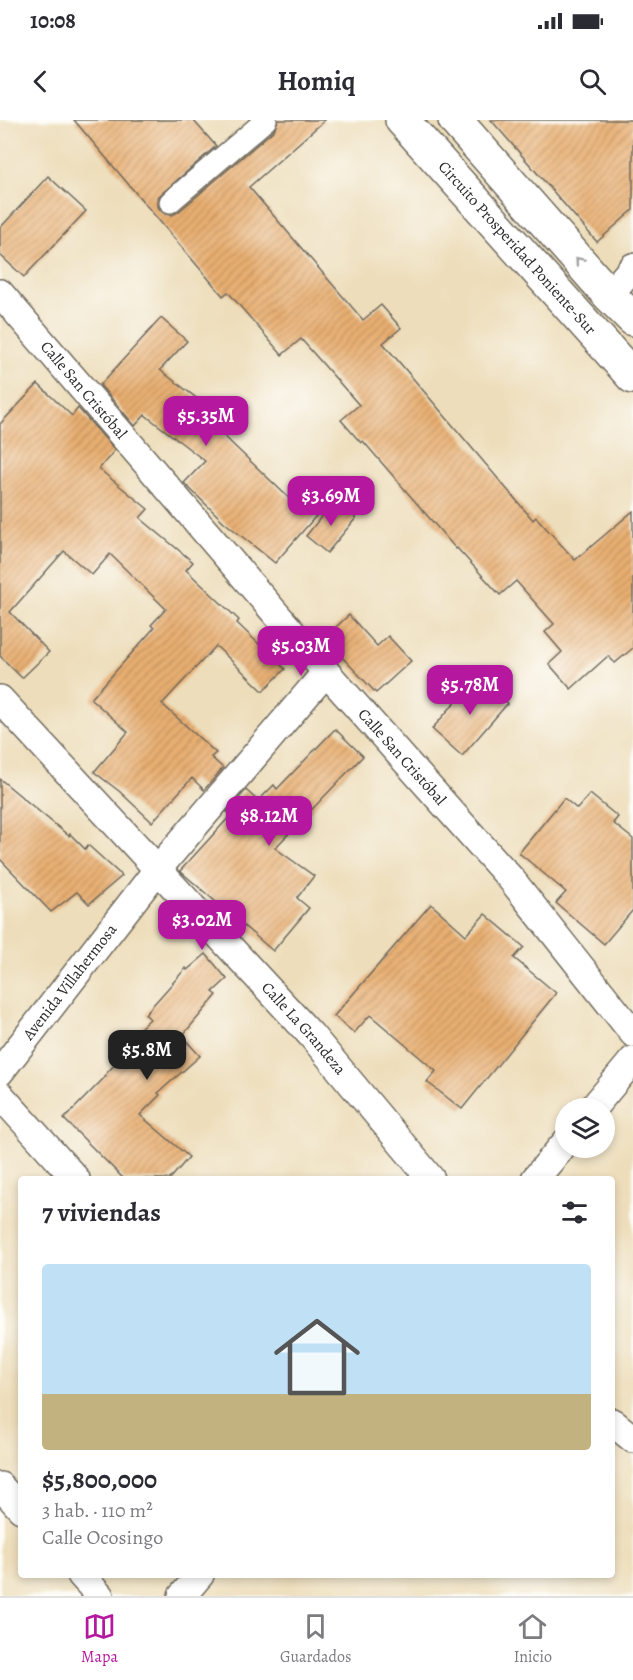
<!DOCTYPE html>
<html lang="es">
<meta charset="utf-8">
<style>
:root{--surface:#fff;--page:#f7f7f7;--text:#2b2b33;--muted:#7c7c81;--line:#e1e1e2;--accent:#b5179e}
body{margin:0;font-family:Alegreya,serif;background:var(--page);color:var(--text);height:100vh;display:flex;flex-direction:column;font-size:22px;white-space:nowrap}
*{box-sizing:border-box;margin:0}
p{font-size:20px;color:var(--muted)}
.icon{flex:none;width:33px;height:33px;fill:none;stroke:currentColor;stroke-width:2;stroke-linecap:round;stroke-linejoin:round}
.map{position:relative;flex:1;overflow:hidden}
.sheet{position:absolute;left:18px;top:1056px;width:597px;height:402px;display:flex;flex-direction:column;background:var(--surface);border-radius:6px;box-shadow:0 3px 9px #0003}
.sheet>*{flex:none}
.tools{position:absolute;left:555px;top:978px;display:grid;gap:12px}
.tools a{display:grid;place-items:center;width:60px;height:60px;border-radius:50%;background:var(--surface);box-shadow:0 3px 9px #0003;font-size:30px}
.price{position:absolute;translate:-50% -51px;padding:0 14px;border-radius:12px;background:var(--accent);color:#fff;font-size:20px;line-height:39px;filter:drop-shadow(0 2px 3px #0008)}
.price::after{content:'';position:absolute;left:50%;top:36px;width:18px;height:14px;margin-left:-9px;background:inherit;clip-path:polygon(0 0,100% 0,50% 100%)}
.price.active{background:#222;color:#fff}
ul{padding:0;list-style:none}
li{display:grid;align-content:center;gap:12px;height:318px;padding:0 24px}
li+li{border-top:2px solid var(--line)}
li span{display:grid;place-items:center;height:186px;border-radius:6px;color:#555}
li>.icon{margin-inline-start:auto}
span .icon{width:108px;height:108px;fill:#fffc;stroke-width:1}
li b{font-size:26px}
h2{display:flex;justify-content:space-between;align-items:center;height:72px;padding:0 24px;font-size:26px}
.status{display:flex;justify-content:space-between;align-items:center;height:42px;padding:0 30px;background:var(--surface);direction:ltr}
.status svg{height:16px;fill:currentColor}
header{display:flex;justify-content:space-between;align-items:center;height:78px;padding:0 24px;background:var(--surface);font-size:27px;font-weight:600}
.tabs{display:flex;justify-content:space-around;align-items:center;height:84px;border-top:2px solid var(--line);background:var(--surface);font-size:16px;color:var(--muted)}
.tabs a{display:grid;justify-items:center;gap:3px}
.tabs .active{color:var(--accent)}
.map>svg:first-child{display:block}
.building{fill:url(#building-hatch)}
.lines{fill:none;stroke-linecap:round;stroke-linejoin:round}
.pedestrian-casing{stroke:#6f695d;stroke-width:24}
.minor-casing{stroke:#6f695d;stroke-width:30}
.tertiary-casing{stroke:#6f695d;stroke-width:36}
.pedestrian{stroke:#fff;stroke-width:21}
.minor{stroke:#fff;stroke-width:27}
.tertiary{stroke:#fff;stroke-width:33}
.oneway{stroke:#a0a0a0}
.labels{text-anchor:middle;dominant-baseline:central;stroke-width:4.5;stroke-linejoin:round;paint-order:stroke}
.street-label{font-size:16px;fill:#2b2b2b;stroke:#fdfcf7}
</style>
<div class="status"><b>10:08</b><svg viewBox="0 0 49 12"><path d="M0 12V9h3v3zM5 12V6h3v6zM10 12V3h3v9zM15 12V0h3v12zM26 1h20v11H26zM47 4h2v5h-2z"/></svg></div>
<header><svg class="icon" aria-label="back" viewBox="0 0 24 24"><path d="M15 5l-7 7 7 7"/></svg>Homiq<svg class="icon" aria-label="search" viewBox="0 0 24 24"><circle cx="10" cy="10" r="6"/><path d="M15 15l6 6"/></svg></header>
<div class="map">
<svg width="633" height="1476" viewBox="0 0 633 1476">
<defs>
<pattern id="building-hatch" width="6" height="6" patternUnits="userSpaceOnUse" patternTransform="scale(1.5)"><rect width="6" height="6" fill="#e9af71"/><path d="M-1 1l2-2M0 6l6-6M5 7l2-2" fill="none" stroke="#bd8f5d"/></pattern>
</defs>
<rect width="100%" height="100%" fill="#fdfcf7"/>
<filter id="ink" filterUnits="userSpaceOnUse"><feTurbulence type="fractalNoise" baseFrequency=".0167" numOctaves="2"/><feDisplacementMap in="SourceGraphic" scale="12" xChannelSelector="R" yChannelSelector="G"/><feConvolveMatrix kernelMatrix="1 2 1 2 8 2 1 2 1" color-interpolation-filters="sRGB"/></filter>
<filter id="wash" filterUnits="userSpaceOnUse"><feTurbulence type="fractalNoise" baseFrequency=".008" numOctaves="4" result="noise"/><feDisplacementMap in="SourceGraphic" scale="24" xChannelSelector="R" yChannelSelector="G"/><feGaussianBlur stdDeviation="1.35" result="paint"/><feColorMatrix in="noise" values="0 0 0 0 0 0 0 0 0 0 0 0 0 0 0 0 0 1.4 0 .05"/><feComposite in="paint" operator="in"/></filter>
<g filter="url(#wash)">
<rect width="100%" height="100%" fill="#edddba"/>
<g id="blocks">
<g class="building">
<path d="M74,0H193L216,26L158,77L157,84L160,90L165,94L172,95L178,92L274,10L278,0H325L249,67L363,200L381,185L401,208L383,223L533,400L536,397L575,440L633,391V528L615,543L608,536L571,569L549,544L562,532L545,512L554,504L516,461L500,475L457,428L456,429L363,321L361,323L341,300L359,285L301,219L282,235L228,172L223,176Z"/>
<path d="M491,0H633V90L597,122Z"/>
<path d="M48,56L86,91L24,157L0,135V108Z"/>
<path d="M161,198L187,221L160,250L208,287L202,295L291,380L294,377L316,396L275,443L224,402L184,363L205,341L145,295L135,306L100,265Z"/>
<path d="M38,264L72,296L78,288L115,330L99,349L148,389L140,398L193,442L186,450L239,500L237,503L285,549L263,571L216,526L162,584L216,633L211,637L223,648L204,670L192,658L152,702L119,671L94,652L128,612L91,579L154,508L151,505L166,489L110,434L92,455L64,431L10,492L49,532L22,558L0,536V304Z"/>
<path d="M334,381L356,398L327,433L306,416Z"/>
<path d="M349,495L377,526L388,516L411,541L376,573L324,518Z"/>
<path d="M477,557L508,583L462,636L432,609Z"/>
<path d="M335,609L363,636L275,728L314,756L297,778L309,788L273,831L180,751L231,695L227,692L246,670L258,681L274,665L277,669Z"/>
<path d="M0,659L69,716L70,714L85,729L88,725L122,756L89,784L77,772L51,792L0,739Z"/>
<path d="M590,674L618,697L613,703L633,719V790L604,824L556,783L566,772L519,733L564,678L577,689Z"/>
<path d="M431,784L466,815L485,794L524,827L514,838L556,873L462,989L427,962L436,951L370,895L354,913L334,896Z"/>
<path d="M206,834L227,859L213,872L217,875L182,916L200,936L158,973L160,975L140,995L189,1037L170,1059H124L64,999L106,956L105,955L126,932L120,926L150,899L145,894L186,848L187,850Z"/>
</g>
</g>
</g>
<g filter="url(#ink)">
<use href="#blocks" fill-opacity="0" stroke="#6f695d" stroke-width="1.5"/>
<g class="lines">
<defs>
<path id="pedestrian" d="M170,82L266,0"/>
<g id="minor">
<path id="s1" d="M0,173L326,552L511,759L633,913"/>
<path d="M609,175L633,147"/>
<path id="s2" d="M0,579L311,915L431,1059"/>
<path id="s3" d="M0,952L157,750L326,552"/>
<path d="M0,975L76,1059"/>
<path d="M593,988L633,940"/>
<path d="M535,1059L566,1022"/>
<path d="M612,1302L633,1319"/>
<path d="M0,1366L21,1389"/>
<path d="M81,1455L100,1476"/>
<path d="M182,1476L200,1455"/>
</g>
<g id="tertiary">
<path id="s4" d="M402,0L633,257"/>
<path d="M455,0L609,175L633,199"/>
</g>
</defs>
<use href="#pedestrian" class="pedestrian-casing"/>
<use href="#minor" class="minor-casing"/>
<use href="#tertiary" class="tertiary-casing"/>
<use href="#pedestrian" class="pedestrian"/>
<use href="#minor" class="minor"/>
<use href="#tertiary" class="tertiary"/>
</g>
<defs><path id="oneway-chevron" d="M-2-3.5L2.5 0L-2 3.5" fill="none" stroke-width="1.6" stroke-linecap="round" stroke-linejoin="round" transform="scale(1.5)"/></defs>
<use class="oneway" href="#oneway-chevron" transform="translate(579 141) rotate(-131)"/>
</g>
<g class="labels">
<g class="street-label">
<text stroke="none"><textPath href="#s4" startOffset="172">Circuito Prosperidad Poniente-Sur</textPath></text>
<text stroke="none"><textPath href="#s1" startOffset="128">Calle San Cristóbal</textPath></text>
<text stroke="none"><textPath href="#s1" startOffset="614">Calle San Cristóbal</textPath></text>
<text stroke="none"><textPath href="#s3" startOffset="114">Avenida Villahermosa</textPath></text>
<text stroke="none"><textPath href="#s2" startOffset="448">Calle La Grandeza</textPath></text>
</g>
</g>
</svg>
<div class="tools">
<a><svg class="icon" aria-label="layers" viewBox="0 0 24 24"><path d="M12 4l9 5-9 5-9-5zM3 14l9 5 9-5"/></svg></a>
</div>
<b class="price" style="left:206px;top:327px">$5.35M</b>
<b class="price" style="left:331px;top:407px">$3.69M</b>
<b class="price" style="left:301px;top:557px">$5.03M</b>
<b class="price" style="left:470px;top:596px">$5.78M</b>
<b class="price" style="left:269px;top:727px">$8.12M</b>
<b class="price" style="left:202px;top:831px">$3.02M</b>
<b class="price active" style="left:147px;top:961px">$5.8M</b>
<section class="sheet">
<h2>7 viviendas<svg class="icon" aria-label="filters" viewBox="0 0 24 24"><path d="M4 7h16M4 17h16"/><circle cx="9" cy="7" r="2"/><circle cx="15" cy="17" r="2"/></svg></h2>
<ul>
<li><span style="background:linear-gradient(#bfe0f5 70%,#c2b280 0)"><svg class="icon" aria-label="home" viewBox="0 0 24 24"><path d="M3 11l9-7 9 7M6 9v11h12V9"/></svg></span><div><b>$5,800,000</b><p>3 hab. · 110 m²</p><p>Calle Ocosingo</p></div></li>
</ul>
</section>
</div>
<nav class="tabs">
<a class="active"><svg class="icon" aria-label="map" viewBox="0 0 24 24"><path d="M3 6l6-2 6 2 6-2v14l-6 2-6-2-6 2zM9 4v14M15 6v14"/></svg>Mapa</a>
<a><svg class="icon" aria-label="saved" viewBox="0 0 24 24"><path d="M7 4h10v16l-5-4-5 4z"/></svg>Guardados</a>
<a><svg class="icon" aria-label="home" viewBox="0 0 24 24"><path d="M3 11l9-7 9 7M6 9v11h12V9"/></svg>Inicio</a>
</nav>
